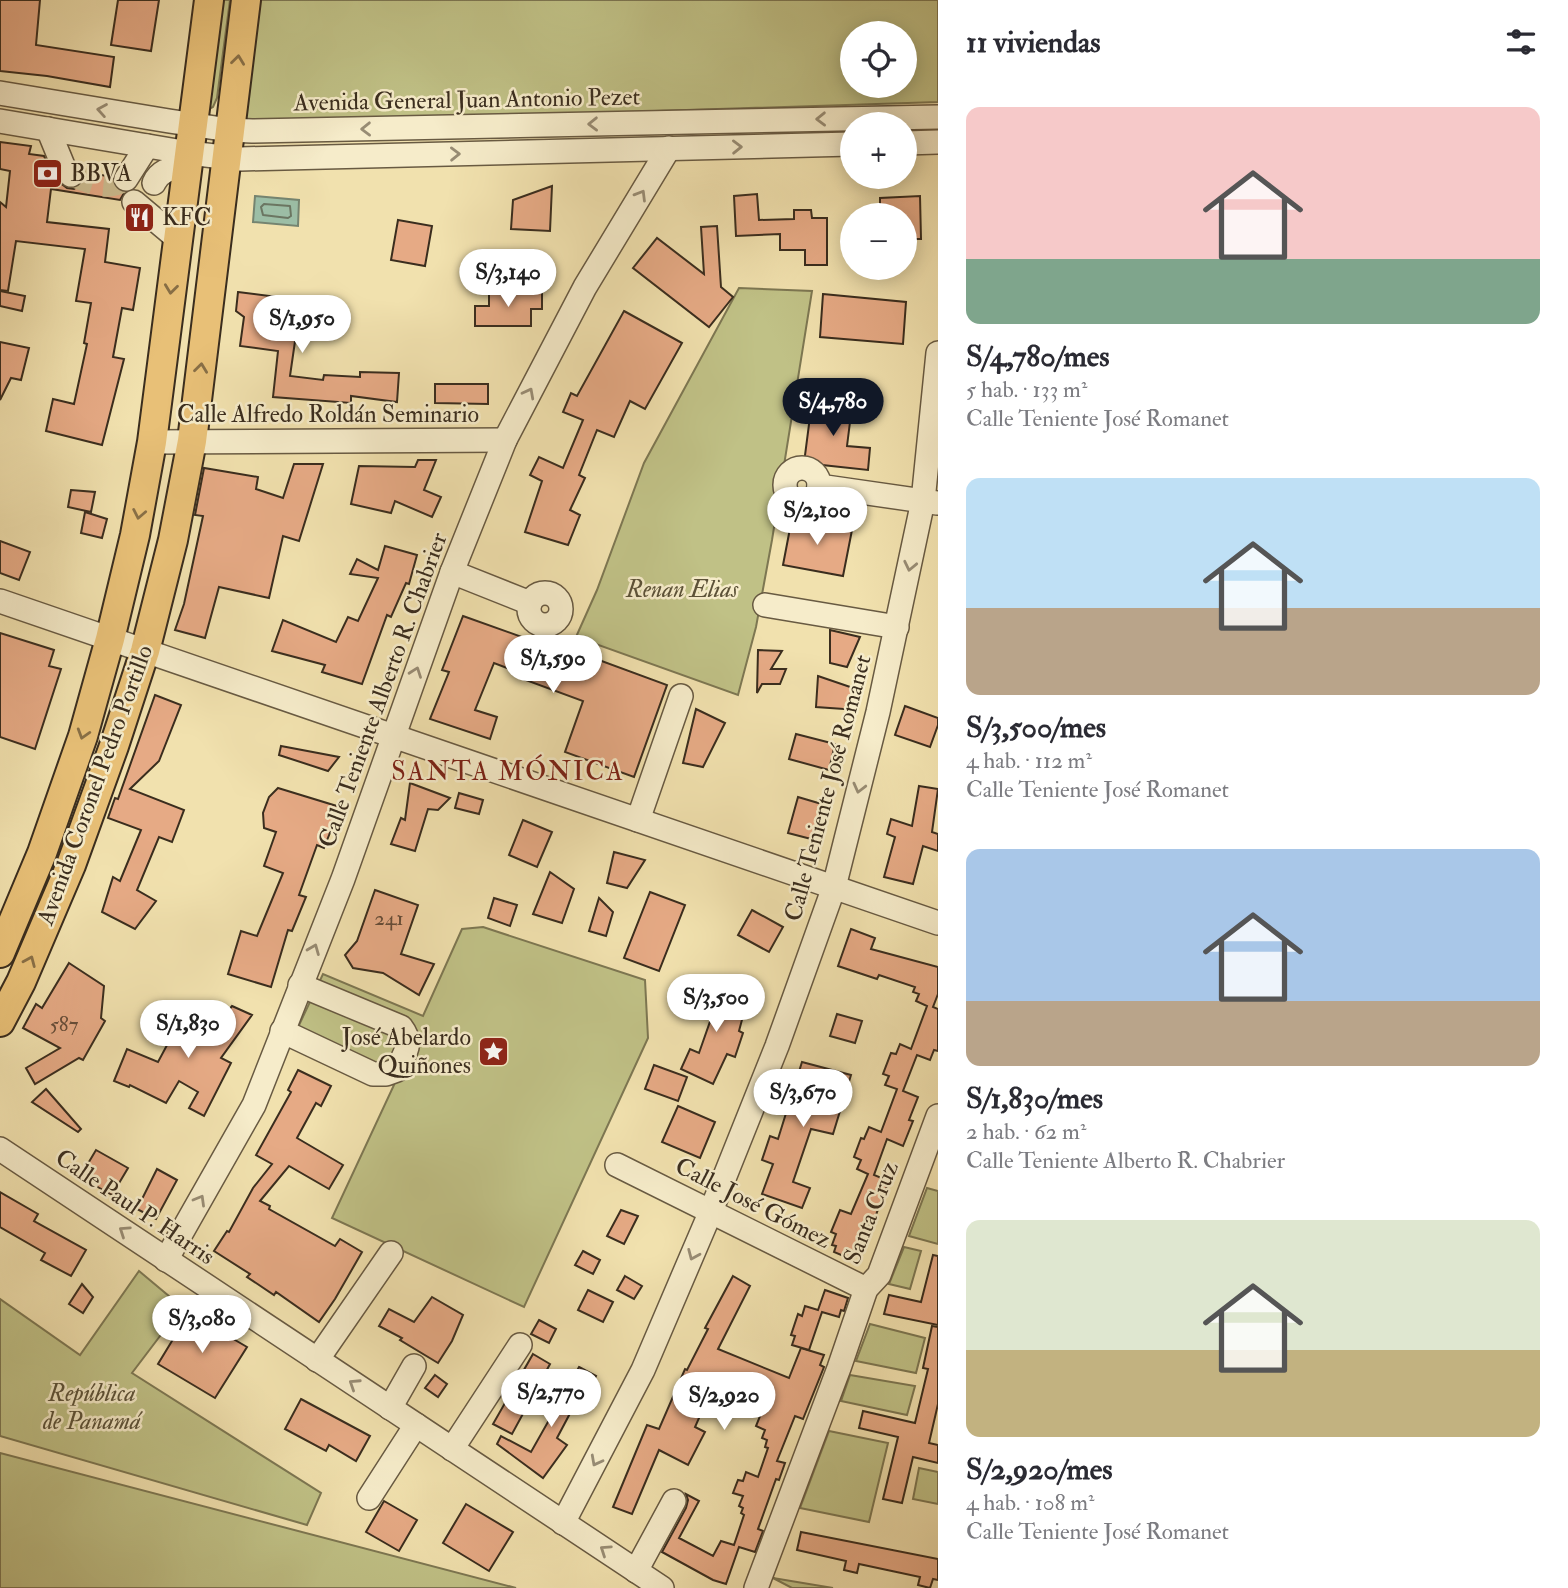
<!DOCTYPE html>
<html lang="es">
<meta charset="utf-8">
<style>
:root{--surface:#fff;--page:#f7f7f7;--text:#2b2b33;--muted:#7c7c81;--accent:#111827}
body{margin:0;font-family:"IM FELL Double Pica",serif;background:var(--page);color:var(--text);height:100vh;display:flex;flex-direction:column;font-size:26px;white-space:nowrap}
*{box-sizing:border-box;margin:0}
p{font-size:23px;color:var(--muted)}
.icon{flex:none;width:38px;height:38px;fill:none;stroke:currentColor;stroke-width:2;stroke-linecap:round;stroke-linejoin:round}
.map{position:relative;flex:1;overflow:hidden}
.details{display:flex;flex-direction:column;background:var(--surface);width:630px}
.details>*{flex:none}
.tools{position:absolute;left:840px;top:21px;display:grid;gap:14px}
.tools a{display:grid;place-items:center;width:77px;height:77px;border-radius:50%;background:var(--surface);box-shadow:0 4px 18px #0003;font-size:35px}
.price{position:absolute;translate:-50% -60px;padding:0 16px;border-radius:24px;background:#fff;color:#222;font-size:23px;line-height:46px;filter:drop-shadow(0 2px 4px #0008)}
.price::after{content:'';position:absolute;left:50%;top:42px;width:21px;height:16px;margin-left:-10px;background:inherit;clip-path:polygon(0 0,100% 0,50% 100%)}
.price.active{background:var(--accent);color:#fff}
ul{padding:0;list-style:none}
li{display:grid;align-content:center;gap:14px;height:371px;padding:0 28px}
li span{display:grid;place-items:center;height:217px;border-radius:14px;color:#555}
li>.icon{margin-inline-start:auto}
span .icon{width:126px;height:126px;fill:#fffc;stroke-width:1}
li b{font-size:30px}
h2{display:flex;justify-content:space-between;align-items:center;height:84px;padding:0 28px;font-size:30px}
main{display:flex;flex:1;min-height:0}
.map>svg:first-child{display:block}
.green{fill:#c0c186;stroke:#7d7752;stroke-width:2;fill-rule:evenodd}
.water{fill:#9cbea6;stroke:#758470;stroke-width:2}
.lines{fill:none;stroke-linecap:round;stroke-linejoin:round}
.shore{stroke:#6b7662;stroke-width:2}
.building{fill:#e6aa85;stroke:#3a2d1e;stroke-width:2}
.minor-tunnel{stroke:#ccbd91;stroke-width:23;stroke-dasharray:23 11;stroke-linecap:butt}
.minor-casing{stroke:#685a42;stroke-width:26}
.major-casing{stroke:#3a2d1e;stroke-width:32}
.minor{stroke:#f6ecca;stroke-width:23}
.major{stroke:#e8c077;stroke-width:28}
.oneway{stroke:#886f46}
.oneway2{stroke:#988c74}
.labels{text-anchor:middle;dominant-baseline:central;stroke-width:5;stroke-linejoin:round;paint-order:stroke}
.number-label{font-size:21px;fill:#654c38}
.street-label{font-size:24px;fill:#3a2d1e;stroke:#f6ecca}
.poi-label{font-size:24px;fill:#3a2d1e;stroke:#f6ecca;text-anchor:start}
.park-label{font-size:24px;font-style:italic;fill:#5c5238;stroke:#f6ecca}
.neighbourhood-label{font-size:26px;letter-spacing:2px;fill:#7a1f14;stroke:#f6ecca}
</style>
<main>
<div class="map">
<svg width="938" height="1588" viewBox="0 0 938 1588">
<rect width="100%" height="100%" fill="#f1e1ae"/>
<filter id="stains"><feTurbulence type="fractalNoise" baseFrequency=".00286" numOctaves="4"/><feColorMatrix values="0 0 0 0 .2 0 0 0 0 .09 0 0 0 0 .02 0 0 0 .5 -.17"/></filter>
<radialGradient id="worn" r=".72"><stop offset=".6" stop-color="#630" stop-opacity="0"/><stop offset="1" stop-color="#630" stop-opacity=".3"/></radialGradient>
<g class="green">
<path d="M216,0H230L217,98L213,107L207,110Z"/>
<path d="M256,0H938V102L253,124L239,114ZM852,33H905V86H852Z"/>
<path d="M739,288L812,291L772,540L756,627L738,695L576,637L597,590L644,463Z"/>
<path d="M483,927L645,980L648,1038L524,1307L332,1218L394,1085L293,1038L323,974L423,1016L462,929Z"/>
<path d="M927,1188L938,1191V1244L909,1236Z"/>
<path d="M904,1247L921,1251L910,1289L889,1284Z"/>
<path d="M139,1271L182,1307L132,1373L321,1493L307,1525L0,1436V1299L80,1355Z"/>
<path d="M870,1324L925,1338L916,1373L856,1361Z"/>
<path d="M850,1375L915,1386L907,1415L841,1401Z"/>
<path d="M829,1431L888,1443L869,1522L800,1508Z"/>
<path d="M0,1453L516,1588H0Z"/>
<path d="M919,1468L938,1472V1504L913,1499Z"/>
<path d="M773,1578L833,1588H792Z"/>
</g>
<path class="water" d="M255,196L299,200L298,226L253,222Z"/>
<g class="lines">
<path class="shore" d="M264,204L290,206L291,216L288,218L263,215L261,207Z"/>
</g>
<g class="building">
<path d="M0,0H40L36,45L114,57L110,87L47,76L0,71Z"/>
<path d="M118,0H159L151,51L111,45Z"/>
<path d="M0,142L31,146L29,154L44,156L54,178L67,188L74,189L80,185L84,179L85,172L112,177L114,186L124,193L120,200L51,189L47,222L109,229L105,262L140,268L133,310L122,308L113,357L124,359L102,445L46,431L53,399L74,404L87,344L84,343L91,303L76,301L85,249L16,241L8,291L0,290V202L6,207L10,171L0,169Z"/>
<path d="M552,186L550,231L511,229L513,200Z"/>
<path d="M757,194L759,220L794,219V210H811L812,218H827V265H805V250H780V234L736,236L734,196Z"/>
<path d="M920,196L921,239H905V215H880V198Z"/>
<path d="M398,220L432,226L425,266L391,260Z"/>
<path d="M717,226L721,287L733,297L709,327L633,268L657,238L704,274L701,227Z"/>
<path d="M0,291L25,296L22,311L0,306Z"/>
<path d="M238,292L301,300L290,376L323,380L324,375L360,377V372L399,373L397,402L351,396V403L273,397L278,351L240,346L244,317L236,311Z"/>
<path d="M489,292H542V309H531V326H475V306H489Z"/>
<path d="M823,294L906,302L903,344L820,337Z"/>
<path d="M624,311L682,343L645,409L630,401L614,437L597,430L579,475L585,478L570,510L580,515L568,545L525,532L542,481L530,475L539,457L563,468L583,420L563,412L571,393L577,396Z"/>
<path d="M0,342L29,348L21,380L11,378L0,400Z"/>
<path d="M435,384H488V404L435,403Z"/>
<path d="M812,401L852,406L847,446L870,448L868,470L804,463Z"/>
<path d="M418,460H436L424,490L441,497L432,517L395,501L391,513L351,504L359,466L415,467Z"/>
<path d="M294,464H323L299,541L283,536L269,598L219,587L205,638L175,630L184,604L203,516L195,515L204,468L258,477L256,489L283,498Z"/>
<path d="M71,490L95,492L91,512L68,507Z"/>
<path d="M85,512L107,519L102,538L81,533Z"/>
<path d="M792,518L852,530L843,576L783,565Z"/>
<path d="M0,541L30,552L19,580L0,573Z"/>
<path d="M385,546L417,555L409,584L406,583L391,617L387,615L362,684L322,672L325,665L272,651L283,620L336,642L348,617L358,621L378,578L350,574L357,559L378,570Z"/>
<path d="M463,616L522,637L519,645L594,673L599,660L667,685L634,777L565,752L583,701L523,679L525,675L494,663L475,710L497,717L490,739L430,719L449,672L442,670Z"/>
<path d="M830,630L860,637L847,667L830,663Z"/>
<path d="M0,633L54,650L49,666L61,669L35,749L0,737Z"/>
<path d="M758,650L782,651L771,669H786L780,684H762L757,693Z"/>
<path d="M818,676L859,690L858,710L816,707Z"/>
<path d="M155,695L181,705L159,761L130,789L184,810L172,842L159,837L137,890L156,901L135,929L102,912L113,877L120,881L141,830L108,818L115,798L118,799Z"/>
<path d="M905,706L938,718V725L930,747L895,735Z"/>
<path d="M696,709L725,723L703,767L683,763Z"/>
<path d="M796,734L835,744L829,770L789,759Z"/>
<path d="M281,746L339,757L328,771L279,755Z"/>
<path d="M410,783L450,798L438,810L428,809L415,851L391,844L401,818L405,820Z"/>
<path d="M919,786L938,789L932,832L938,834V851L923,846L913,884L884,877L895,837L887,834L891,819L912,826Z"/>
<path d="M278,788L340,807L324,848L317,845L299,895L306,897L292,931L288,930L271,987L228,974L241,931L257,936L283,873L264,866L276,832L264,828L263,813L269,797Z"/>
<path d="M459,793L483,800L479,814L455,808Z"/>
<path d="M798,797L825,805L815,840L788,833Z"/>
<path d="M523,820L552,832L537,867L509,855Z"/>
<path d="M614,852L645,860L627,888L607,883Z"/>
<path d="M550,872L574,889L562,923L533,914Z"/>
<path d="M375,890L418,905L401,954L434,964L419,995L383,973L353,968L345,955L357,941Z"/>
<path d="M650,892L685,905L659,971L624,958Z"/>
<path d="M494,898L517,905L510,926L488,918Z"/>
<path d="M599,898L613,912L606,936L589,931Z"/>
<path d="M752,910L783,927L769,952L738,935Z"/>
<path d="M851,929L875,938L871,949L938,967V994L933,1007L938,1009V1051L934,1050L930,1060L917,1055L903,1091L918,1097L909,1120L913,1121L903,1146L887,1139L874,1175L889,1181L872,1225L867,1224L853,1260L834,1252L836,1246L832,1245L836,1234L831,1232L840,1210L851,1214L868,1174L857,1169L861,1160L854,1157L861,1138L864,1139L869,1127L881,1132L897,1089L885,1085L889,1076L883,1074L891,1053L896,1054L900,1044L911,1049L927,1006L916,1001L919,994L913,992L915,987L879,975L877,979L838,966Z"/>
<path d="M69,963L104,986L101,1018L105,1021L83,1060L79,1058L35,1084L26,1068L60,1048L23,1028L36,1004L42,1008Z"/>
<path d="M698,988L747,1001L739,1031L743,1033L735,1057L727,1054L713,1084L681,1069L690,1049L699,1053L713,1013L692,1008Z"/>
<path d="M232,1006L252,1015L221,1058L231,1063L204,1116L189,1108L198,1092L179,1081L166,1103L130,1085L129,1087L114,1081L127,1049L158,1062L174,1032L184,1037L197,1010L223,1017Z"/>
<path d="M837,1014L862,1021L855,1043L830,1036Z"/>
<path d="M802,1062L851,1075L833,1134L811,1129L793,1182L810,1188L802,1208L762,1194L773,1164L762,1160L770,1136L778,1139Z"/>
<path d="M654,1065L687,1077L678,1101L645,1089Z"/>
<path d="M298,1070L331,1086L321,1106L316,1103L297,1138L343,1165L329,1189L289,1166L260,1201L270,1206L269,1209L335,1246L340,1239L362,1252L335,1299L319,1322L276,1292L274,1295L247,1277L250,1274L214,1251L227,1231L229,1232L253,1188L272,1164L256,1155L291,1092L288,1090Z"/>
<path d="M46,1089L81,1129L78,1132L32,1102Z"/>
<path d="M678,1106L715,1122L700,1158L662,1142Z"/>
<path d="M96,1150L128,1168L112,1195L80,1177Z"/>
<path d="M157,1169L177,1180L156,1219L137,1209Z"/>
<path d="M0,1192L38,1214L34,1221L86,1250L71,1276L41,1260L45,1253L0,1227Z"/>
<path d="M621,1210L638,1216L624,1244L607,1236Z"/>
<path d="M583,1251L600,1260L593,1274L575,1265Z"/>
<path d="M933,1255L938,1256V1325L884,1314L889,1295L921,1302Z"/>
<path d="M625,1276L642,1286L634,1299L617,1290Z"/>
<path d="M733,1276L750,1286L718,1349L789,1378L801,1348L824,1355L820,1365L824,1367L803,1419L795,1416L777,1461L785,1463L779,1480L776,1479L758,1529L763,1531L755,1552L739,1547L726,1584L713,1580L662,1552L686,1508L688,1500L686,1494L699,1501L679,1538L713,1556L721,1541L734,1545L744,1515L741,1513L743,1508L739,1506L743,1496L733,1493L738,1480L743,1481L746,1472L758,1477L768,1448L765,1447L767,1440L762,1438L765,1430L756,1426L765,1404L714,1384L695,1427L705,1432L688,1465L659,1450L632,1514L613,1507L647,1425L659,1429L685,1369L687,1370L708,1329L705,1328Z"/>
<path d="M82,1284L93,1297L83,1313L69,1304Z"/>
<path d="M588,1290L613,1302L603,1322L578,1310Z"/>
<path d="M825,1290L848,1298L844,1311L841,1310L839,1317L822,1312L809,1350L792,1345L795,1336L791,1335L798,1314L802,1316L805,1306L818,1310Z"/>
<path d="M432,1297L463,1315L452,1341L438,1363L400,1340L402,1338L379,1326L389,1309L414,1322Z"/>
<path d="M189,1313L247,1347L215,1398L158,1364Z"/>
<path d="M539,1320L556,1329L549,1343L531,1334Z"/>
<path d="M932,1326L938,1327V1404L929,1443L938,1445V1463L913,1457L902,1503L883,1499L898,1437L859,1428L863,1411L915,1423L928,1369L923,1368Z"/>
<path d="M533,1354L550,1364L512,1434L493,1424Z"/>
<path d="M579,1367L596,1376L589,1390L584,1387L557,1438L567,1445L543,1478L497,1444L501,1436L531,1452Z"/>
<path d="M435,1375L447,1384L438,1397L425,1388Z"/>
<path d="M301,1399L370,1436L356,1461L329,1445L326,1451L285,1429Z"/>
<path d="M384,1501L417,1520L399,1551L366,1532Z"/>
<path d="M466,1504L513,1532L489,1571L443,1543Z"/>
<path d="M801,1532L938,1559V1580L933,1579L930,1588L918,1585L920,1577L859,1564L857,1573L844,1570L846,1561L797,1550Z"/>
</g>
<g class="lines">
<path class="minor-tunnel" d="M71,175C92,182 106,192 126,179"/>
<defs>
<g id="minor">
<path d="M0,93L169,121L229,130L252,131L938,117"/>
<path d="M0,121L189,153L240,159L852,144"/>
<path d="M48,129L64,168L71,175"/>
<path d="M905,143L938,142"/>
<path d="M126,179L147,146"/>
<path d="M154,183C160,169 175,168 188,164"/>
<path d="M134,202L178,239"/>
<path d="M152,442L505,440"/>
<circle cx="802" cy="485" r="17"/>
<path d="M819,486L937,503"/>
<path d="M452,572L530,603"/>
<circle cx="545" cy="609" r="16"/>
<path d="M0,601L938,923"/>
<path d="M765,605L897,627"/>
<path d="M638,820L681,696"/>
<path d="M282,1031L373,1074H386L397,1070C405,1052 414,1044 401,1027L300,985"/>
<path d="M0,1149L662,1588"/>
<path d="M617,1165L866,1289"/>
<path d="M166,1260L254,1105L343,879L452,572L505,440L585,287L669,148"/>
<path d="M317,1360L391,1253"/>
<path d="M390,1408L414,1366"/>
<path d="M452,1449L520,1345"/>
<path d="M369,1498L416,1425"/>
<path d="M563,1523L643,1370L711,1211L777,1046L834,887L878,712L923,501L938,353"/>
<path d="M636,1571L674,1501"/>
<path d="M756,1588L839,1368L866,1289L879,1275L938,1116"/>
</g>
<g id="major">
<path d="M0,953L42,853L83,736L110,639L135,535L152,442L209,0"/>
<path d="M0,1022L21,982L71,865L114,746L145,651L173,540L192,441L246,0"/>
</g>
</defs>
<use href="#minor" class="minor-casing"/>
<use href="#major" class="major-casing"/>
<use href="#minor" class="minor"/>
<use href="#major" class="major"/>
</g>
<defs><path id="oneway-chevron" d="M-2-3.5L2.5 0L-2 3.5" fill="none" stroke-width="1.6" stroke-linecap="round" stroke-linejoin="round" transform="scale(1.75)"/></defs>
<g class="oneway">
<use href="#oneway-chevron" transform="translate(238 60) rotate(-83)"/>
<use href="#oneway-chevron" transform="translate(171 289) rotate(97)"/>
<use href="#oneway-chevron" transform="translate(201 368) rotate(-83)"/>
<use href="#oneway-chevron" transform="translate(139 514) rotate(101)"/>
<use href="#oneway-chevron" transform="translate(83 734) rotate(107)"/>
<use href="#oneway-chevron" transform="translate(30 961) rotate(-67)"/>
</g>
<g class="oneway2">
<use href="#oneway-chevron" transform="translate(102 110) rotate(-170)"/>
<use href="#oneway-chevron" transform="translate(821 119) rotate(179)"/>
<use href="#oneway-chevron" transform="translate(593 124) rotate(179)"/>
<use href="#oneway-chevron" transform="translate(366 129) rotate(179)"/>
<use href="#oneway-chevron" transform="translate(737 147) rotate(-1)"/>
<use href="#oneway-chevron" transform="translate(455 154) rotate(-1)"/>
<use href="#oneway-chevron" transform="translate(641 195) rotate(-59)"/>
<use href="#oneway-chevron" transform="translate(529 393) rotate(-62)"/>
<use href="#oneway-chevron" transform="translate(910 566) rotate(102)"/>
<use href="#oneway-chevron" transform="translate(416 672) rotate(-70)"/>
<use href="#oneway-chevron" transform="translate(859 788) rotate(104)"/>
<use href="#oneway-chevron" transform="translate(314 949) rotate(-68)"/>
<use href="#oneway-chevron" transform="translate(200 1200) rotate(-60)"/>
<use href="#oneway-chevron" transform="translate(124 1231) rotate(-146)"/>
<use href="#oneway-chevron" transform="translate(693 1255) rotate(113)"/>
<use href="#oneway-chevron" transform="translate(354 1384) rotate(-147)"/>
<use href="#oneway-chevron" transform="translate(596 1461) rotate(118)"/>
<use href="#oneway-chevron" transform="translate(605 1550) rotate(-146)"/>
</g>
<defs>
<symbol id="bank-square" viewBox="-11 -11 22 22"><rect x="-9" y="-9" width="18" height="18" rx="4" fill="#8f2418" stroke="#f6ecca"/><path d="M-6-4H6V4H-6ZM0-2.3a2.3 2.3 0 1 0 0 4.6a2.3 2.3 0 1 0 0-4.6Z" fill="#fff"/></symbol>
<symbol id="restaurant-square" viewBox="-11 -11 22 22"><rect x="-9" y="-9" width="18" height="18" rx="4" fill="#8f2418" stroke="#f6ecca"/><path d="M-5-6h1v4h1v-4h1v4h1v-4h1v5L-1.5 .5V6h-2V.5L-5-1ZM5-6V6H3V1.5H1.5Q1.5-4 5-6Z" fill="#fff"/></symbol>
<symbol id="sight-square" viewBox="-11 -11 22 22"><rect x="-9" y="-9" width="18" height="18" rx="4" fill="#8f2418" stroke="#f6ecca"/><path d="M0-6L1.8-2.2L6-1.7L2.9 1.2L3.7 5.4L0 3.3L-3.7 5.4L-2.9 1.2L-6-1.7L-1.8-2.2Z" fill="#fff"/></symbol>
</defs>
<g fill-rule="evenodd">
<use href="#bank-square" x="30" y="156" width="35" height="35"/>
<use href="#restaurant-square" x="122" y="200" width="35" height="35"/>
<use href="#sight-square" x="476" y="1034" width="35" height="35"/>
</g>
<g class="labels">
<g class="number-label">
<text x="389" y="918">241</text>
<text x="64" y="1024">587</text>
</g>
<g class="street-label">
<text transform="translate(467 100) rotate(-1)">Avenida General Juan Antonio Pezet</text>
<text x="328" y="414">Calle Alfredo Roldán Seminario</text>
<text transform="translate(383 690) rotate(-70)">Calle Teniente Alberto R. Chabrier</text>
<text transform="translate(95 785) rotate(-70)">Avenida Coronel Pedro Portillo</text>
<text transform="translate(828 788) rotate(-75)">Calle Teniente José Romanet</text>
<text transform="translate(753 1203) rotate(27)">Calle José Gómez</text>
<text transform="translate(135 1207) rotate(34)">Calle Paul P. Harris</text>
<text transform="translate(871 1213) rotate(-68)">Santa Cruz</text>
</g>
<g class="poi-label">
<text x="70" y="173">BBVA</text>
<text x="162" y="217">KFC</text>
<text x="471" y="1037" text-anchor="end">José Abelardo<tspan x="471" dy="28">Quiñones</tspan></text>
</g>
<g class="park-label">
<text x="682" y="589">Renan Elias</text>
<text x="92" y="1393">República<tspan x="92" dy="28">de Panamá</tspan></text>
</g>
<g class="neighbourhood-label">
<text x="508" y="772">SANTA MÓNICA</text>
</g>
</g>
<rect width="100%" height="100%" filter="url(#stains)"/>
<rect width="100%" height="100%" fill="url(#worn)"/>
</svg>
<div class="tools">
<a><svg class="icon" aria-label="locate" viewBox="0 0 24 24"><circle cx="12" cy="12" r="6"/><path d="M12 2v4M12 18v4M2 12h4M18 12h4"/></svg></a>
<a>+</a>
<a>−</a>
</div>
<b class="price" style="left:508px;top:309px">S/3,140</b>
<b class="price" style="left:302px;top:355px">S/1,950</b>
<b class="price active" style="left:833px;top:438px">S/4,780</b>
<b class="price" style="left:817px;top:547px">S/2,100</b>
<b class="price" style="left:553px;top:695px">S/1,590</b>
<b class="price" style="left:716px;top:1034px">S/3,500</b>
<b class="price" style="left:188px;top:1060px">S/1,830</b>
<b class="price" style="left:803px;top:1129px">S/3,670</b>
<b class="price" style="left:202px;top:1355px">S/3,080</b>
<b class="price" style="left:551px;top:1429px">S/2,770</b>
<b class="price" style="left:724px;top:1432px">S/2,920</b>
</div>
<section class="details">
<h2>11 viviendas<svg class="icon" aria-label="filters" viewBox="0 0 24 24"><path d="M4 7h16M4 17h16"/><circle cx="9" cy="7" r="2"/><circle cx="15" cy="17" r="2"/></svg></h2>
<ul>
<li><span style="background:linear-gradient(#f6c9c9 70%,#7fa58c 0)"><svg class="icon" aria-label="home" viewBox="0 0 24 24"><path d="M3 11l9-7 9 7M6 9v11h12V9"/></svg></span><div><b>S/4,780/mes</b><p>5 hab. · 133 m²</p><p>Calle Teniente José Romanet</p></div></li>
<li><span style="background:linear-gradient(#bfe0f5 60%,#b9a48a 0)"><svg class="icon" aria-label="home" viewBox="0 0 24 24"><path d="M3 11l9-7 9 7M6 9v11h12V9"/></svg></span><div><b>S/3,500/mes</b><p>4 hab. · 112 m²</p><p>Calle Teniente José Romanet</p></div></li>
<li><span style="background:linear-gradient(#a9c7e8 70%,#b9a48a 0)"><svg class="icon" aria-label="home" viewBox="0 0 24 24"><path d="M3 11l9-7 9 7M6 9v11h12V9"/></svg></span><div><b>S/1,830/mes</b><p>2 hab. · 62 m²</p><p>Calle Teniente Alberto R. Chabrier</p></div></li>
<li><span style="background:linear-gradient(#dfe7d0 60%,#c2b280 0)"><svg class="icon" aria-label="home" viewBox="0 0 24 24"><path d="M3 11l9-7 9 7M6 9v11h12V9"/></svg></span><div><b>S/2,920/mes</b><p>4 hab. · 108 m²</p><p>Calle Teniente José Romanet</p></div></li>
</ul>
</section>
</main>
